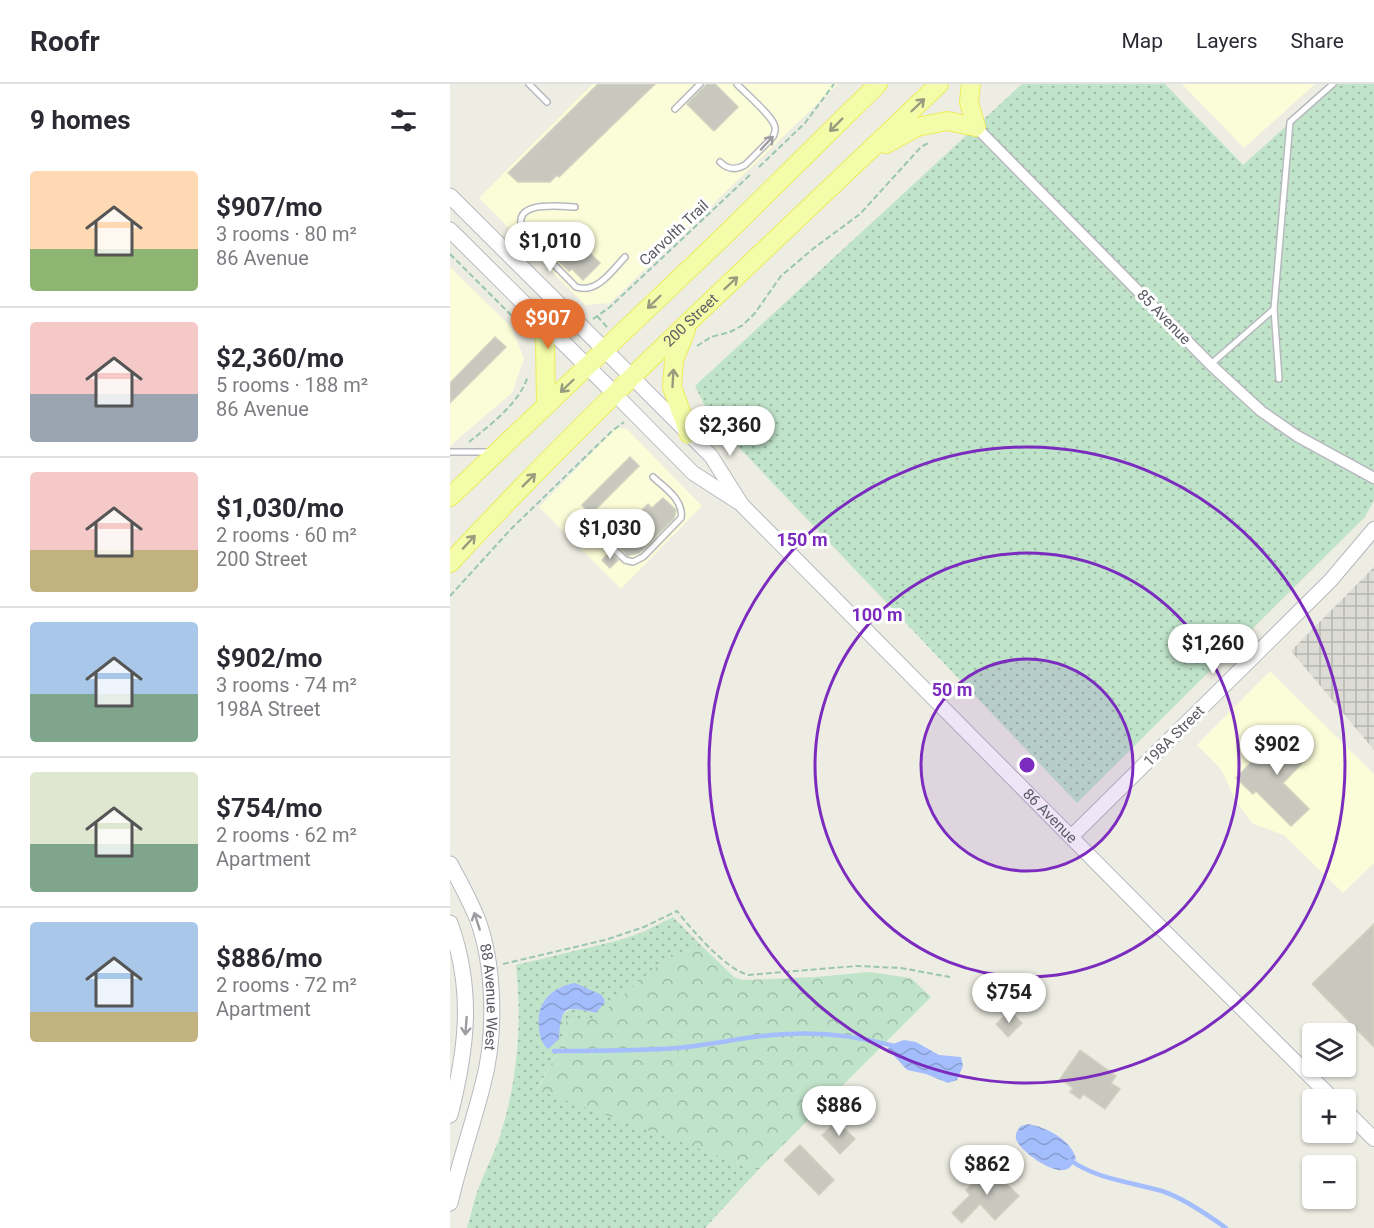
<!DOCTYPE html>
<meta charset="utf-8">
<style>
:root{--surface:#fff;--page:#f2f2f3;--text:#2b2b33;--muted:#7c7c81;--line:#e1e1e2;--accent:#e47032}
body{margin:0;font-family:Roboto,sans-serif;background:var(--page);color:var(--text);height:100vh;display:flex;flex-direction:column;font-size:22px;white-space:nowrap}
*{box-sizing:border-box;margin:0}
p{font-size:20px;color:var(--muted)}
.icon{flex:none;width:33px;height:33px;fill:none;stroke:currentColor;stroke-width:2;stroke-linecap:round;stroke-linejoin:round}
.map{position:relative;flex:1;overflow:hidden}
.details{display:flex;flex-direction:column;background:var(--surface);width:450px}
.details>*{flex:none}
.tools{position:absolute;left:852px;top:939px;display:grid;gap:12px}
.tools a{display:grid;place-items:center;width:54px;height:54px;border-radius:6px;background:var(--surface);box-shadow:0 2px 4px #0004;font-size:30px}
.price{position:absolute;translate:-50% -51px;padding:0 14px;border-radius:21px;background:#fff;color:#222;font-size:20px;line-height:39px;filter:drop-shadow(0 2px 3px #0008)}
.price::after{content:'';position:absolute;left:50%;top:36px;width:18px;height:14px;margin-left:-9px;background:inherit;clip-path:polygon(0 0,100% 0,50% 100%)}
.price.selected{background:var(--accent);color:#fff}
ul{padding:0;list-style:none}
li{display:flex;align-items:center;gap:18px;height:150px;padding:0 30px}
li+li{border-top:2px solid var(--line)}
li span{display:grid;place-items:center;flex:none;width:168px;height:120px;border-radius:6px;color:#555}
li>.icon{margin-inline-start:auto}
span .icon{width:72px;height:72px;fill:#fffc;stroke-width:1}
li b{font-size:26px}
h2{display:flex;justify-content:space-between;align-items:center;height:72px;padding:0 30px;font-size:26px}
header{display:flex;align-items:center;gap:36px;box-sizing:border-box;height:84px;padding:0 30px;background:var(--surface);border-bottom:2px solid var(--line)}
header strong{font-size:28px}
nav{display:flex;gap:33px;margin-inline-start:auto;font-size:21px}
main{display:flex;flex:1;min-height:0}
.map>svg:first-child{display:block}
.commercial{fill:#fbfdd8}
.industrial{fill:url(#industrial-grid)}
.grass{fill:url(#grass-dots);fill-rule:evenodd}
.forest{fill:url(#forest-crowns)}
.water{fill:url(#water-waves)}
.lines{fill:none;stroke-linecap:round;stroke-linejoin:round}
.stream{stroke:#a4bdfc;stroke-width:4.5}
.building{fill:#c8c8bf;stroke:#d2d1c1;stroke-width:1.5}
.service-casing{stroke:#b8b9bf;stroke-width:8}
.minor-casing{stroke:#b8b9bf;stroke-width:13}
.tertiary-casing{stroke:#b8b9bf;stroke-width:16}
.secondary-casing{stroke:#b8b9c1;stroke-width:17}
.primary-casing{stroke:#edec5c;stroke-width:20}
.path{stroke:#99c5b1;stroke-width:2;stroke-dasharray:6 3;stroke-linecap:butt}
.service{stroke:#fff;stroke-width:5}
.minor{stroke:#fff;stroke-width:10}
.tertiary{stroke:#fff;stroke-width:14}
.secondary{stroke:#fff;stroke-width:15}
.primary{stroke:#f3fca8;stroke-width:18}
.oneway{stroke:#989c7f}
.oneway2{stroke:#9d9da1}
.ring{fill:none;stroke:#7b2cbf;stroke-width:3}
.labels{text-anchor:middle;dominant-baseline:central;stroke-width:6;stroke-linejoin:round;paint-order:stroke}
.street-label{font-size:15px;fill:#5b5c63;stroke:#fff}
.centre{fill:#7b2cbf;stroke:#fff;stroke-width:3}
.ring-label{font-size:18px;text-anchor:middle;font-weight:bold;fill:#7b2cbf;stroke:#fff;stroke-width:6;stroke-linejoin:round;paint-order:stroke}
</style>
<header>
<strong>Roofr</strong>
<nav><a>Map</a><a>Layers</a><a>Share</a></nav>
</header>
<main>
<section class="details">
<h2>9 homes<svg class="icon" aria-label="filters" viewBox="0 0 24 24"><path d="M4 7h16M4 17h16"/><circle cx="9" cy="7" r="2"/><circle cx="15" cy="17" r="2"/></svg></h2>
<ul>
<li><span style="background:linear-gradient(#ffd9b3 65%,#8fb573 0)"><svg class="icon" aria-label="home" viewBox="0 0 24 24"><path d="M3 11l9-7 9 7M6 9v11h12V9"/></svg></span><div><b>$907/mo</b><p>3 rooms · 80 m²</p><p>86 Avenue</p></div></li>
<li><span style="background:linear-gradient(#f6c9c9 60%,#9aa5b1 0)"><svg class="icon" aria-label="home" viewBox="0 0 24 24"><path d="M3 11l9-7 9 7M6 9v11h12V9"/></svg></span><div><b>$2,360/mo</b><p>5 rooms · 188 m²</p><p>86 Avenue</p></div></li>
<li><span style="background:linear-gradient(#f6c9c9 65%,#c2b280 0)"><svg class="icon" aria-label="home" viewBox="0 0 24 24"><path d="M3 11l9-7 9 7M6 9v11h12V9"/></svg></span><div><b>$1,030/mo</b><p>2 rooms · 60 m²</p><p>200 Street</p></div></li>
<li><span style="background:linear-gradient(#a9c7e8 60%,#7fa58c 0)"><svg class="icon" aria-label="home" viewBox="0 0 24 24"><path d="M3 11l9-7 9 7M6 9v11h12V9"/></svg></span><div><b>$902/mo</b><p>3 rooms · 74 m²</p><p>198A Street</p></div></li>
<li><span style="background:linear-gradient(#dfe7d0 60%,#7fa58c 0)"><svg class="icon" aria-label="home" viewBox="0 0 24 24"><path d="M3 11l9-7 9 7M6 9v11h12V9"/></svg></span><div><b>$754/mo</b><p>2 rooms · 62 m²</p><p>Apartment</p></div></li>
<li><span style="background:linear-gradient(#a9c7e8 75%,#c2b280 0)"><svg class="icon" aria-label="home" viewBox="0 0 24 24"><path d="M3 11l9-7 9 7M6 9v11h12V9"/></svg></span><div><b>$886/mo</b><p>2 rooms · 72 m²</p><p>Apartment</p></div></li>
</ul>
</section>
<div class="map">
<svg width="924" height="1144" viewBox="0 0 924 1144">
<defs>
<pattern id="industrial-grid" width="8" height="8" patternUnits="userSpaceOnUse" patternTransform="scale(1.5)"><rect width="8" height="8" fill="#dcdcd5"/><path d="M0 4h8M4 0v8" fill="none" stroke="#b5b6b0"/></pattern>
<pattern id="grass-dots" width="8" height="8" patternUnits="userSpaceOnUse" patternTransform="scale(1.5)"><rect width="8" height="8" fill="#c0e4ca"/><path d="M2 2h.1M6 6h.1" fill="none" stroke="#9fbca8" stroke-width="1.8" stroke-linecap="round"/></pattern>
<pattern id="forest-crowns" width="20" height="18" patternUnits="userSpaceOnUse" patternTransform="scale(1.5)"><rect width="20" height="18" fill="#c0e4ca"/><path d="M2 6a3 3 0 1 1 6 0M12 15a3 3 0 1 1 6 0" fill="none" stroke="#9fbca8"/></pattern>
<pattern id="water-waves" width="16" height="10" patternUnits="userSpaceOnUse" patternTransform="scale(1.5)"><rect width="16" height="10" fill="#a4bdfc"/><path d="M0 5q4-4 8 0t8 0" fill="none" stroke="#899dd0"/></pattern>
</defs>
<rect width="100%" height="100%" fill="#edede3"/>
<g class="commercial">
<path d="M143,0H388L160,219L135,221L29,114Z"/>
<path d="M732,0H865L794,64Z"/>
<path d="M0,183L62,244L74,275L62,309L0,362Z"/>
<path d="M167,343L177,345L252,422L171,505L89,423Z"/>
<path d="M820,587L924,690V779L893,809L834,751L803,740L786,717L771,685L747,661Z"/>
</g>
<path class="industrial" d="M924,483V666L841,567Z"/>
<g class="grass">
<path d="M572,0H715L793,81L883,0H924V416L915,433L627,719L261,334L245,302Z"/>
<path d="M223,833L253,863L220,871L146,935L116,937L113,958L87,1005L308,1086L255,1144H17C21,1132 23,1120 27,1108C34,1088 45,1069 51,1049C68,994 72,938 66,881L170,856L193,848ZM111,902L146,929C132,926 120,920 111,933L93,918Z"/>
</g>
<path class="forest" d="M253,863L284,893L293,896L366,893L419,888L461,894L481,913L308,1086L87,1006L113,958L116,937L146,934L220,871Z"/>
<g class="water">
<path d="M125,899L152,911L155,918L146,929C114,922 111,921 109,955L98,965C92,960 89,951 89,943C86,918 102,903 125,899Z"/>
<path d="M454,956L466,958L489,971L511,973L513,982L507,996L498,999L476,990L457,986L438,965L440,961Z"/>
<path d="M578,1040C596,1043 620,1055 626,1074C623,1080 620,1086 613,1086C600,1088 570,1067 566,1055C565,1049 568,1045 571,1042Z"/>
</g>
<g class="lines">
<g class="stream">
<path d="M104,967C145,967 186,967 227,964C259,961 290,954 322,951C363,947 404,951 444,962"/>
<path d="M620,1076C646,1095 681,1098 712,1107C733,1114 758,1131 776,1144"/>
</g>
</g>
<g class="building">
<path d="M148,0H205L109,93L107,91L100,98H68L58,89Z"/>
<path d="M257,0H265L288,23L264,47L237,20Z"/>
<path d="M109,139L150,179L133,196L122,185L119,187L90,158Z"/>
<path d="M45,253L56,263L0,319V299Z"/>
<path d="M180,373L189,382L141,430L132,421Z"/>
<path d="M213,414L226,426L224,434L189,469L177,472L163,455L198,420L202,424Z"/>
<path d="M160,468L168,476L160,484L152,476Z"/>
<path d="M835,644L850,659L847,662L858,673L833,699L859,725L841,742L806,707L803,710L786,694Z"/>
<path d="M924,840V963L862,900Z"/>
<path d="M560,927L572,939L558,953L546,940Z"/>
<path d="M630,966L666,992L661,999L670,1005L655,1025L633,1010L630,1015L620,1008L623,1004L610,995Z"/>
<path d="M387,1037L405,1055L390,1070L372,1051Z"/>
<path d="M350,1061L384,1096L369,1111L334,1076Z"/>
<path d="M540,1083L569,1112L545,1136L530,1120L512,1139L502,1129L520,1111L516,1106Z"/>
</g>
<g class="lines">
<defs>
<g id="service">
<path d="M79,0L97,18"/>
<path d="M225,25L250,0"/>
<path d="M270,78C278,86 286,86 295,81L323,53C324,50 326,47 325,43C323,32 295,9 287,0"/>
<path d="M125,123C106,122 56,116 75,151L126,203C147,210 162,187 175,173"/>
<path d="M824,225L829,295"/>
<path d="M761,280L824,225L840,38L883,0"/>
<path d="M0,368H41"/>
<path d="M148,449L175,476L183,478L193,473L231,434C234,416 215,404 203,393"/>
</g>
<path id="minor" d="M526,43L761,281L811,327L847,352L924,394"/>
<g id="tertiary">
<path id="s1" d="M183,294L261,372L292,421L719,852L884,1016"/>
<path d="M166,311L243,389L288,418"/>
<path d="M621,753L880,497L924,445"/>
<path d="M896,1027L924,1055"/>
</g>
<g id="secondary">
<path d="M0,112L183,294"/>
<path d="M0,146L166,311"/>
<path id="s2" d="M0,780C10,798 19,815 27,834C45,881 46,952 33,1000C23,1040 9,1079 0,1119"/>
<path d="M0,839C24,906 17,964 0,1031"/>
</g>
<g id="primary">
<path d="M436,60L467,43L497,37L526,43L519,18L521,0"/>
<path d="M83,227L95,253L96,321"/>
<path d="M236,246L224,276L222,303L239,350"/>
<path d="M0,413L277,149L428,0"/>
<path id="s3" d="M0,479C155,311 325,158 489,0"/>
</g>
</defs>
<use href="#service" class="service-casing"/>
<use href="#minor" class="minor-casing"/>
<use href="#tertiary" class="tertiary-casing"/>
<use href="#secondary" class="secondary-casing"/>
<use href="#primary" class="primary-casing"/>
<g class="path">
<path d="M309,83L355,39L384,0"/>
<path d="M0,170L70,240"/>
<path d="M147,232L157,243"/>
<path d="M143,235L160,223L302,89"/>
<path d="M247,262L261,253L280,248L293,241L305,229L331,192L364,164L410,130L471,63L480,58"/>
<path d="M19,358C41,340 69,320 78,292"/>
<path d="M0,512L61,445L162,347L174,338"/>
<path d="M53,880L155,856L194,843L227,827C242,846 276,886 299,891L407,882L451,884L500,893"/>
</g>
<use href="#service" class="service"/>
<use href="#minor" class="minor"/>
<use href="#tertiary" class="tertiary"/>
<use href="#secondary" class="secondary"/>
<use href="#primary" class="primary"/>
</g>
<defs><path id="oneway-shaft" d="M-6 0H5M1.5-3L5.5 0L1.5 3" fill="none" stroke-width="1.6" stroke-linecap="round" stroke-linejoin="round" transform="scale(1.5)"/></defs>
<g class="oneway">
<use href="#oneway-shaft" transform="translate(468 21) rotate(-44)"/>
<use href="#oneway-shaft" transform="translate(386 41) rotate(135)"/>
<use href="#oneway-shaft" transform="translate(281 199) rotate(-43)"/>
<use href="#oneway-shaft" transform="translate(204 218) rotate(136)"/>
<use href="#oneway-shaft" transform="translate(223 294) rotate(-87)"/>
<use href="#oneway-shaft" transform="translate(117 302) rotate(136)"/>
<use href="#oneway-shaft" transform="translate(79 396) rotate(-45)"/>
<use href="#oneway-shaft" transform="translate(19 458) rotate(-47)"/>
</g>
<g class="oneway2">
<use href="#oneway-shaft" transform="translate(317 59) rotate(-47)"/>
<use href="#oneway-shaft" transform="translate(27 837) rotate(-108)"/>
<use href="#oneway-shaft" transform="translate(16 942) rotate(94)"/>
</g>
<circle cx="577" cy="681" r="106" fill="#7b2cbf" fill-opacity=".12"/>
<g class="ring">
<circle cx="577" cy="681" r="106"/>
<circle cx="577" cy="681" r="212"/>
<circle cx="577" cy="681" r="318"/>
</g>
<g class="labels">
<g class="street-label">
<text transform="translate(224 149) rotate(-43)">Carvolth Trail</text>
<text transform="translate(714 233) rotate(46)">85 Avenue</text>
<text stroke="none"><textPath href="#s3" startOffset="342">200 Street</textPath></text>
<text transform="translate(724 652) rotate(-45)">198A Street</text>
<text stroke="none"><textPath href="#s1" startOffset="606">86 Avenue</textPath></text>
<text stroke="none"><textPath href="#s2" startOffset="141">88 Avenue West</textPath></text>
</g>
</g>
<circle cx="577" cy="681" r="9" class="centre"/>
<g class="ring-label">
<text x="352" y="462">150 m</text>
<text x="427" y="537">100 m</text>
<text x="502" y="612">50 m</text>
</g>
</svg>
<div class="tools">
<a><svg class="icon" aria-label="layers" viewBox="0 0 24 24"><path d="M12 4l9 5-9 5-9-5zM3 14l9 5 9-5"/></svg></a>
<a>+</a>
<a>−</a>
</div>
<b class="price" style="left:100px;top:189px">$1,010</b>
<b class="price selected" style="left:98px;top:266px">$907</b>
<b class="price" style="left:280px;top:373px">$2,360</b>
<b class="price" style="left:160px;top:476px">$1,030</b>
<b class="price" style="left:763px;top:591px">$1,260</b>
<b class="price" style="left:827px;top:692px">$902</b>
<b class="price" style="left:559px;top:940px">$754</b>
<b class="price" style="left:389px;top:1053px">$886</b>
<b class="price" style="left:537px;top:1112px">$862</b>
</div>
</main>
